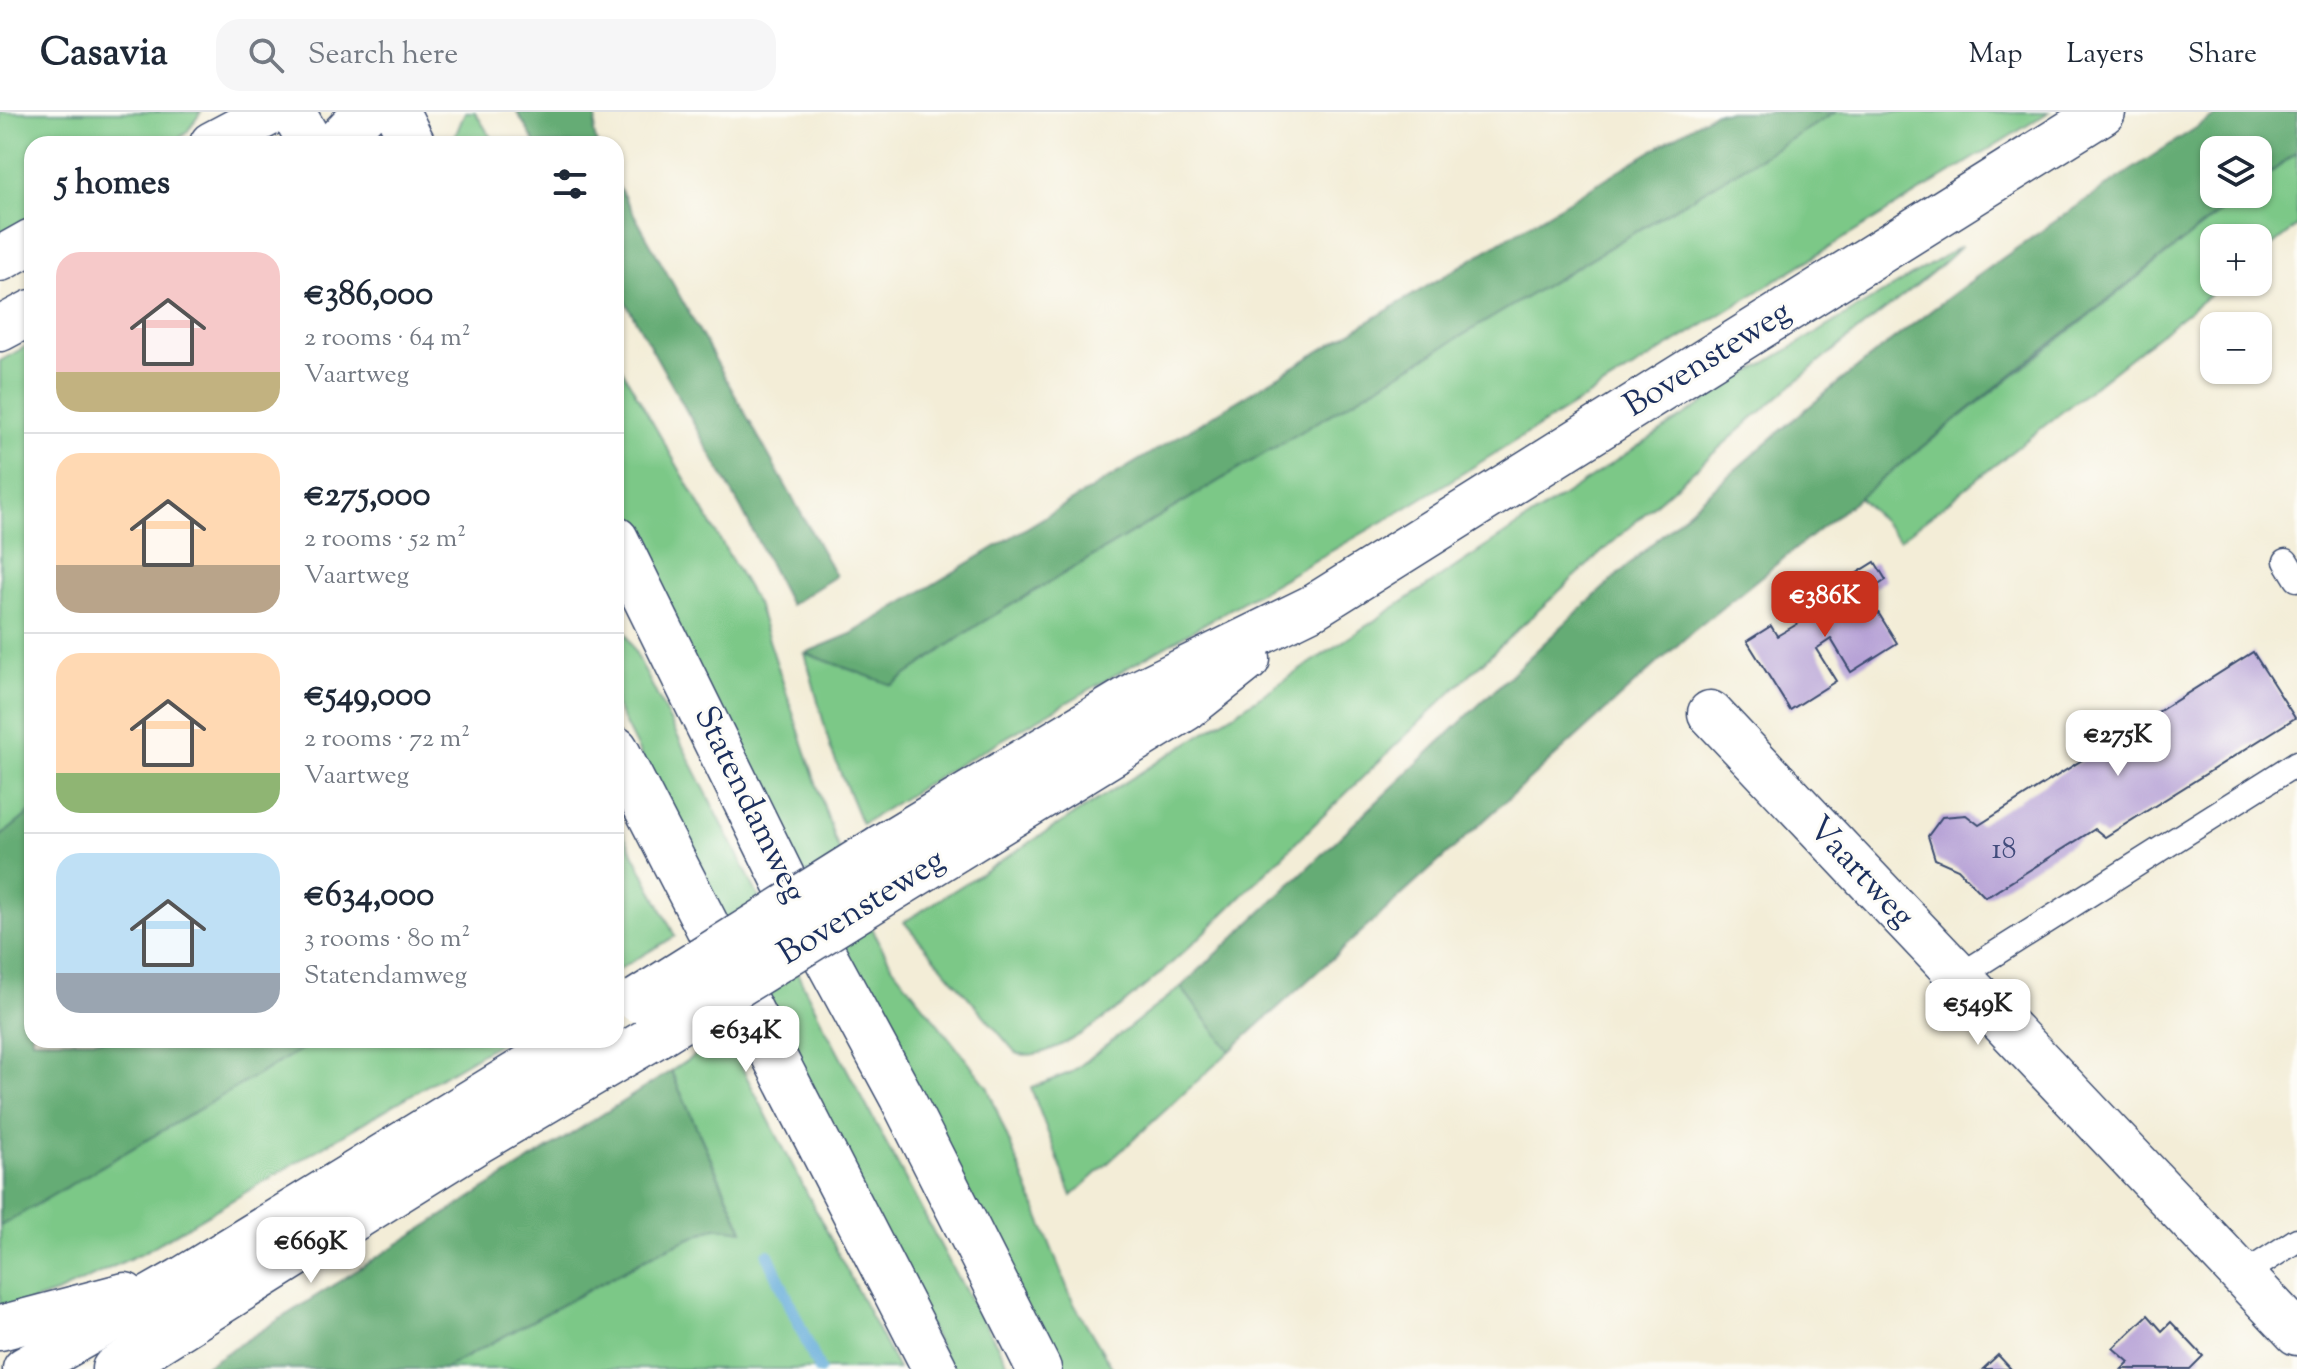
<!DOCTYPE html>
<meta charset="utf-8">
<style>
:root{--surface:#fff;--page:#f6f6f7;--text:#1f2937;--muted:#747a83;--line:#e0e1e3;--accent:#c8321e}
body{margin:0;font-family:"Sorts Mill Goudy",serif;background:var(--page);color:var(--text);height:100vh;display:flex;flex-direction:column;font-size:30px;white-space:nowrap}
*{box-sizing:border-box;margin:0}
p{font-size:26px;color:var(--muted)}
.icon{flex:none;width:44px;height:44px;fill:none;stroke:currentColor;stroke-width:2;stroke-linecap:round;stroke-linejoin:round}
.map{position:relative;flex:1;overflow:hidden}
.sheet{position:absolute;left:24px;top:24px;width:600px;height:912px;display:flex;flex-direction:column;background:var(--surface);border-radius:24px;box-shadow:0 2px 6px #0004}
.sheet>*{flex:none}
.controls{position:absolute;left:2200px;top:24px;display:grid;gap:16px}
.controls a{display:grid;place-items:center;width:72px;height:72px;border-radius:16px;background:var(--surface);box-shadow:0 2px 6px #0004;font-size:40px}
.price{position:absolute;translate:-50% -68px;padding:0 18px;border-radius:16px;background:#fff;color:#222;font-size:26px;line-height:52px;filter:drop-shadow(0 2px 4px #0008)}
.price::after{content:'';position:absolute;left:50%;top:48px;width:24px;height:18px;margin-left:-12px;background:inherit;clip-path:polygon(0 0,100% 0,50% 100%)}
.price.current{background:var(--accent);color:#fff}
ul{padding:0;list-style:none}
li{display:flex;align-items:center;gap:24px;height:200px;padding:0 32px}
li+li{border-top:2px solid var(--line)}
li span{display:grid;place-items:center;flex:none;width:224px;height:160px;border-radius:24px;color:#555}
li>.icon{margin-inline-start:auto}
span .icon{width:96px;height:96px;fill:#fffc;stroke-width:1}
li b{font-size:34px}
h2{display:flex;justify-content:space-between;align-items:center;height:96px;padding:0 32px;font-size:34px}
header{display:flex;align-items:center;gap:48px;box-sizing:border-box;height:112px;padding:0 40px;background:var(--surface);border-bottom:2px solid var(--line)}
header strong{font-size:38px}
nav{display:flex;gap:44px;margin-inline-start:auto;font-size:28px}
.search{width:560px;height:72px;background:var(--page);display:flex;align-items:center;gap:20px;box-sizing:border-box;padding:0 28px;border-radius:24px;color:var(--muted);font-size:30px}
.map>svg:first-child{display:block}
.green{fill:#7cc887;stroke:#4c7c72;stroke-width:2}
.forest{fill:#65ac74;stroke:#406e69;stroke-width:2}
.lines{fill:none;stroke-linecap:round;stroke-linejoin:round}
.stream{stroke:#62abd9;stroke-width:12}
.building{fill:#b6a1d6}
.lane-casing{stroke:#3b4c70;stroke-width:27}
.street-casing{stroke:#3b4c70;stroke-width:47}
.secondary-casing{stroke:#3b4c70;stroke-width:47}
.lane{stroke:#fff;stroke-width:24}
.street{stroke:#fff;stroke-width:44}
.secondary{stroke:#fff;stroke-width:44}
.secondary-bridge-casing{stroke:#3b4c70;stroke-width:47;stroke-linecap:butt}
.secondary-bridge{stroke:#fff;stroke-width:44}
.labels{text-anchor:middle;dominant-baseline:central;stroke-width:6;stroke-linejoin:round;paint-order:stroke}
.number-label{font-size:30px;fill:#424c7c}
.street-label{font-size:34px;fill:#1b2f5e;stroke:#fdfcf7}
</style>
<header>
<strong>Casavia</strong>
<div class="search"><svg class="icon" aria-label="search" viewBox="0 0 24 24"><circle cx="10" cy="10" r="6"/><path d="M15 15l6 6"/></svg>Search here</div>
<nav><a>Map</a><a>Layers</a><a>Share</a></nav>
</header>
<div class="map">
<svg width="2297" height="1257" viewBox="0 0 2297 1257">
<rect width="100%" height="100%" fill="#fdfcf7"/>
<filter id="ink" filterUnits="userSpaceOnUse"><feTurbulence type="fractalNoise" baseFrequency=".0125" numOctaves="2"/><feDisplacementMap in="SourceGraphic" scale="16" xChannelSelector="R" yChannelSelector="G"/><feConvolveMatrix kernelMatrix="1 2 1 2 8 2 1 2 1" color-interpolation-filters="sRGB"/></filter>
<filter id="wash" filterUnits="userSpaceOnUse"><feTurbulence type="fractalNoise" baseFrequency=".006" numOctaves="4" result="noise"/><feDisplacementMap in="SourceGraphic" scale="32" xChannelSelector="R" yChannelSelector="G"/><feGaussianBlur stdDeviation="1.8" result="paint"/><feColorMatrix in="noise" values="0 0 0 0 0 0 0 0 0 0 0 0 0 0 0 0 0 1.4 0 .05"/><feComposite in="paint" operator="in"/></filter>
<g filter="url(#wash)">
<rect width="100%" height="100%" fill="#f3edd7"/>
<g class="green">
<path d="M0,0H201L187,20L172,32H32V114L0,132Z"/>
<path d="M465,0H475L495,32H452Z"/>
<path d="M1836,0H2049L1403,398L951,657L862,712L831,638L805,541L892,573L976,514Z"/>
<path d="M2297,40V114L2258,145V126H2214V170H2226L1900,428L1859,385L2243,82H2258V71Z"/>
<path d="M1961,134C1925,170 1883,198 1844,230C1795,269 1748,311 1701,352C1547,486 1400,627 1256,770C1219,807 1069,961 1016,941L904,810L1235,601L1744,264Z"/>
<path d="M32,231V699L0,725V249Z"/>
<path d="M616,247L757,492L835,728L877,827L893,855L987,974L1073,1190L1113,1257H1057L622,414L616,401Z"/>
<path d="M616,502L824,914L954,1159L1011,1257H951L616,594Z"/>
<path d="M616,707L675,824L616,859Z"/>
<path d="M1181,875L1230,939L1072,1084L1031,976L1072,960Z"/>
<path d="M725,923L898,1257H444L658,1140L716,1115L743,1118L671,959Z"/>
<path d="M317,928H504L144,1140L59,1180L0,1200V1114Z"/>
</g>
<g class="forest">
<path d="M517,0H597L594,21L597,32H536Z"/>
<path d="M1716,0H1836L976,514L892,573L805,541L851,522Z"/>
<path d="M2221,0H2297V40L2258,70V38H2214V82H2243L2020,256L1692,520L1230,939L1181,875C1380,691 1571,497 1778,321C1916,203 2067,97 2221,0Z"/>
<path d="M616,70L836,464L790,493L742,398L616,173Z"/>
<path d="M32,699V928H317L0,1114V725Z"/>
<path d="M671,959L743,1119L716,1115L658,1140L444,1257H201Z"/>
</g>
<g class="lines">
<path class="stream" d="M768,1143L819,1257"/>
</g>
<g id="blocks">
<g class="building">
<path d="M1875,450L1886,468L1866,481L1897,531L1851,560L1831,527L1816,537L1836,569L1790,598L1747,529L1771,514L1777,524L1816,501L1809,491Z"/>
<path d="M2253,540L2295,606L2105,725L2095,717L1990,783L1985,785L1958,757L1935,747L1928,724L1942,705L1966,703L1979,713Z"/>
<path d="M2148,1203L2162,1219L2171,1210L2203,1244L2190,1257H2122L2129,1250L2113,1236Z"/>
<path d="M1998,1243L2011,1257H1983Z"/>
</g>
</g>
</g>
<g filter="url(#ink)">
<use href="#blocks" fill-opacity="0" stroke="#3b4c70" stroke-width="2"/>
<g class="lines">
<defs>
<g id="lane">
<path d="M2286,449L2297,467"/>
<path d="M1958,865L2297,651"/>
<path d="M2241,1164L2297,1128"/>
</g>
<path id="street" d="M1710,601L2297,1221"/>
<g id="secondary">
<path d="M293,0L311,32"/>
<path d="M397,0L413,32"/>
<path d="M212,32L272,0"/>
<path d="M335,32L365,0"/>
<path d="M0,147L32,129"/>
<path d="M0,217L32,200"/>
<path d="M616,427L784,768L901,984L1039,1257"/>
<path d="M616,637L935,1257"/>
<path d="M881,735L1139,580L1313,495L2103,0"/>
<path d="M900,772L1185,597L1248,547"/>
<path d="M0,1216L125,1183"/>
<path d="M25,1257L181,1168L572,928"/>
<path d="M114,1257L473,1032L656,924"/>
</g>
</defs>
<use href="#lane" class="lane-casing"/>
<use href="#street" class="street-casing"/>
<use href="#secondary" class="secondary-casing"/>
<use href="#lane" class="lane"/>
<use href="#street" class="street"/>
<use href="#secondary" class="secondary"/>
<defs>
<g id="secondary-bridge">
<path d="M638,888L881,735"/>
<path d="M656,924L900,772"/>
</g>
</defs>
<use href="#secondary-bridge" class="secondary-bridge-casing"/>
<use href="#secondary-bridge" class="secondary-bridge"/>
</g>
</g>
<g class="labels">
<g class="number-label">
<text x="2004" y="738">18</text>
</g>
<g class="street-label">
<text transform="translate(1708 248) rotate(-32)">Bovensteweg</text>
<text transform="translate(749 693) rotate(64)">Statendamweg</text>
<text transform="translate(1860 761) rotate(47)">Vaartweg</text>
<text transform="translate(862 796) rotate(-32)">Bovensteweg</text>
</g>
</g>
</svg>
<div class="controls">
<a><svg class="icon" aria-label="layers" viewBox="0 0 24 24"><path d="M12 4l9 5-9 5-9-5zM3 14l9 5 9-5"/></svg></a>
<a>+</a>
<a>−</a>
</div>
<b class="price current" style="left:1825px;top:527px">€386K</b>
<b class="price" style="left:2118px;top:666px">€275K</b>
<b class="price" style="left:1978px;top:935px">€549K</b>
<b class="price" style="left:746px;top:962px">€634K</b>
<b class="price" style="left:311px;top:1173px">€669K</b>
<section class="sheet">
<h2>5 homes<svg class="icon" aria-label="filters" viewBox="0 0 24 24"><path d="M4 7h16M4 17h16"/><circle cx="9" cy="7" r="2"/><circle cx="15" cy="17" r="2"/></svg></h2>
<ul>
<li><span style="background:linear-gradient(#f6c9c9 75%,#c2b280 0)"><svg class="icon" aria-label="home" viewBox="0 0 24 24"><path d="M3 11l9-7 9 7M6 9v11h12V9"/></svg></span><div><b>€386,000</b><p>2 rooms · 64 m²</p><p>Vaartweg</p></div></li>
<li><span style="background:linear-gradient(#ffd9b3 70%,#b9a48a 0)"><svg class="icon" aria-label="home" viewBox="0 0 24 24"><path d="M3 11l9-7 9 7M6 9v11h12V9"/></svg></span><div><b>€275,000</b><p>2 rooms · 52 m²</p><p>Vaartweg</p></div></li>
<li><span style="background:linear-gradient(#ffd9b3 75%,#8fb573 0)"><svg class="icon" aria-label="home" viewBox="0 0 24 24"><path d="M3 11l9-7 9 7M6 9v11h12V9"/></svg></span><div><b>€549,000</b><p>2 rooms · 72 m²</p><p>Vaartweg</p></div></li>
<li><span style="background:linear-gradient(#bfe0f5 75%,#9aa5b1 0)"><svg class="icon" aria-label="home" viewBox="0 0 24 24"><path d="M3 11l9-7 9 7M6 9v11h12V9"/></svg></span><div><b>€634,000</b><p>3 rooms · 80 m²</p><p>Statendamweg</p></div></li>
</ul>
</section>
</div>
